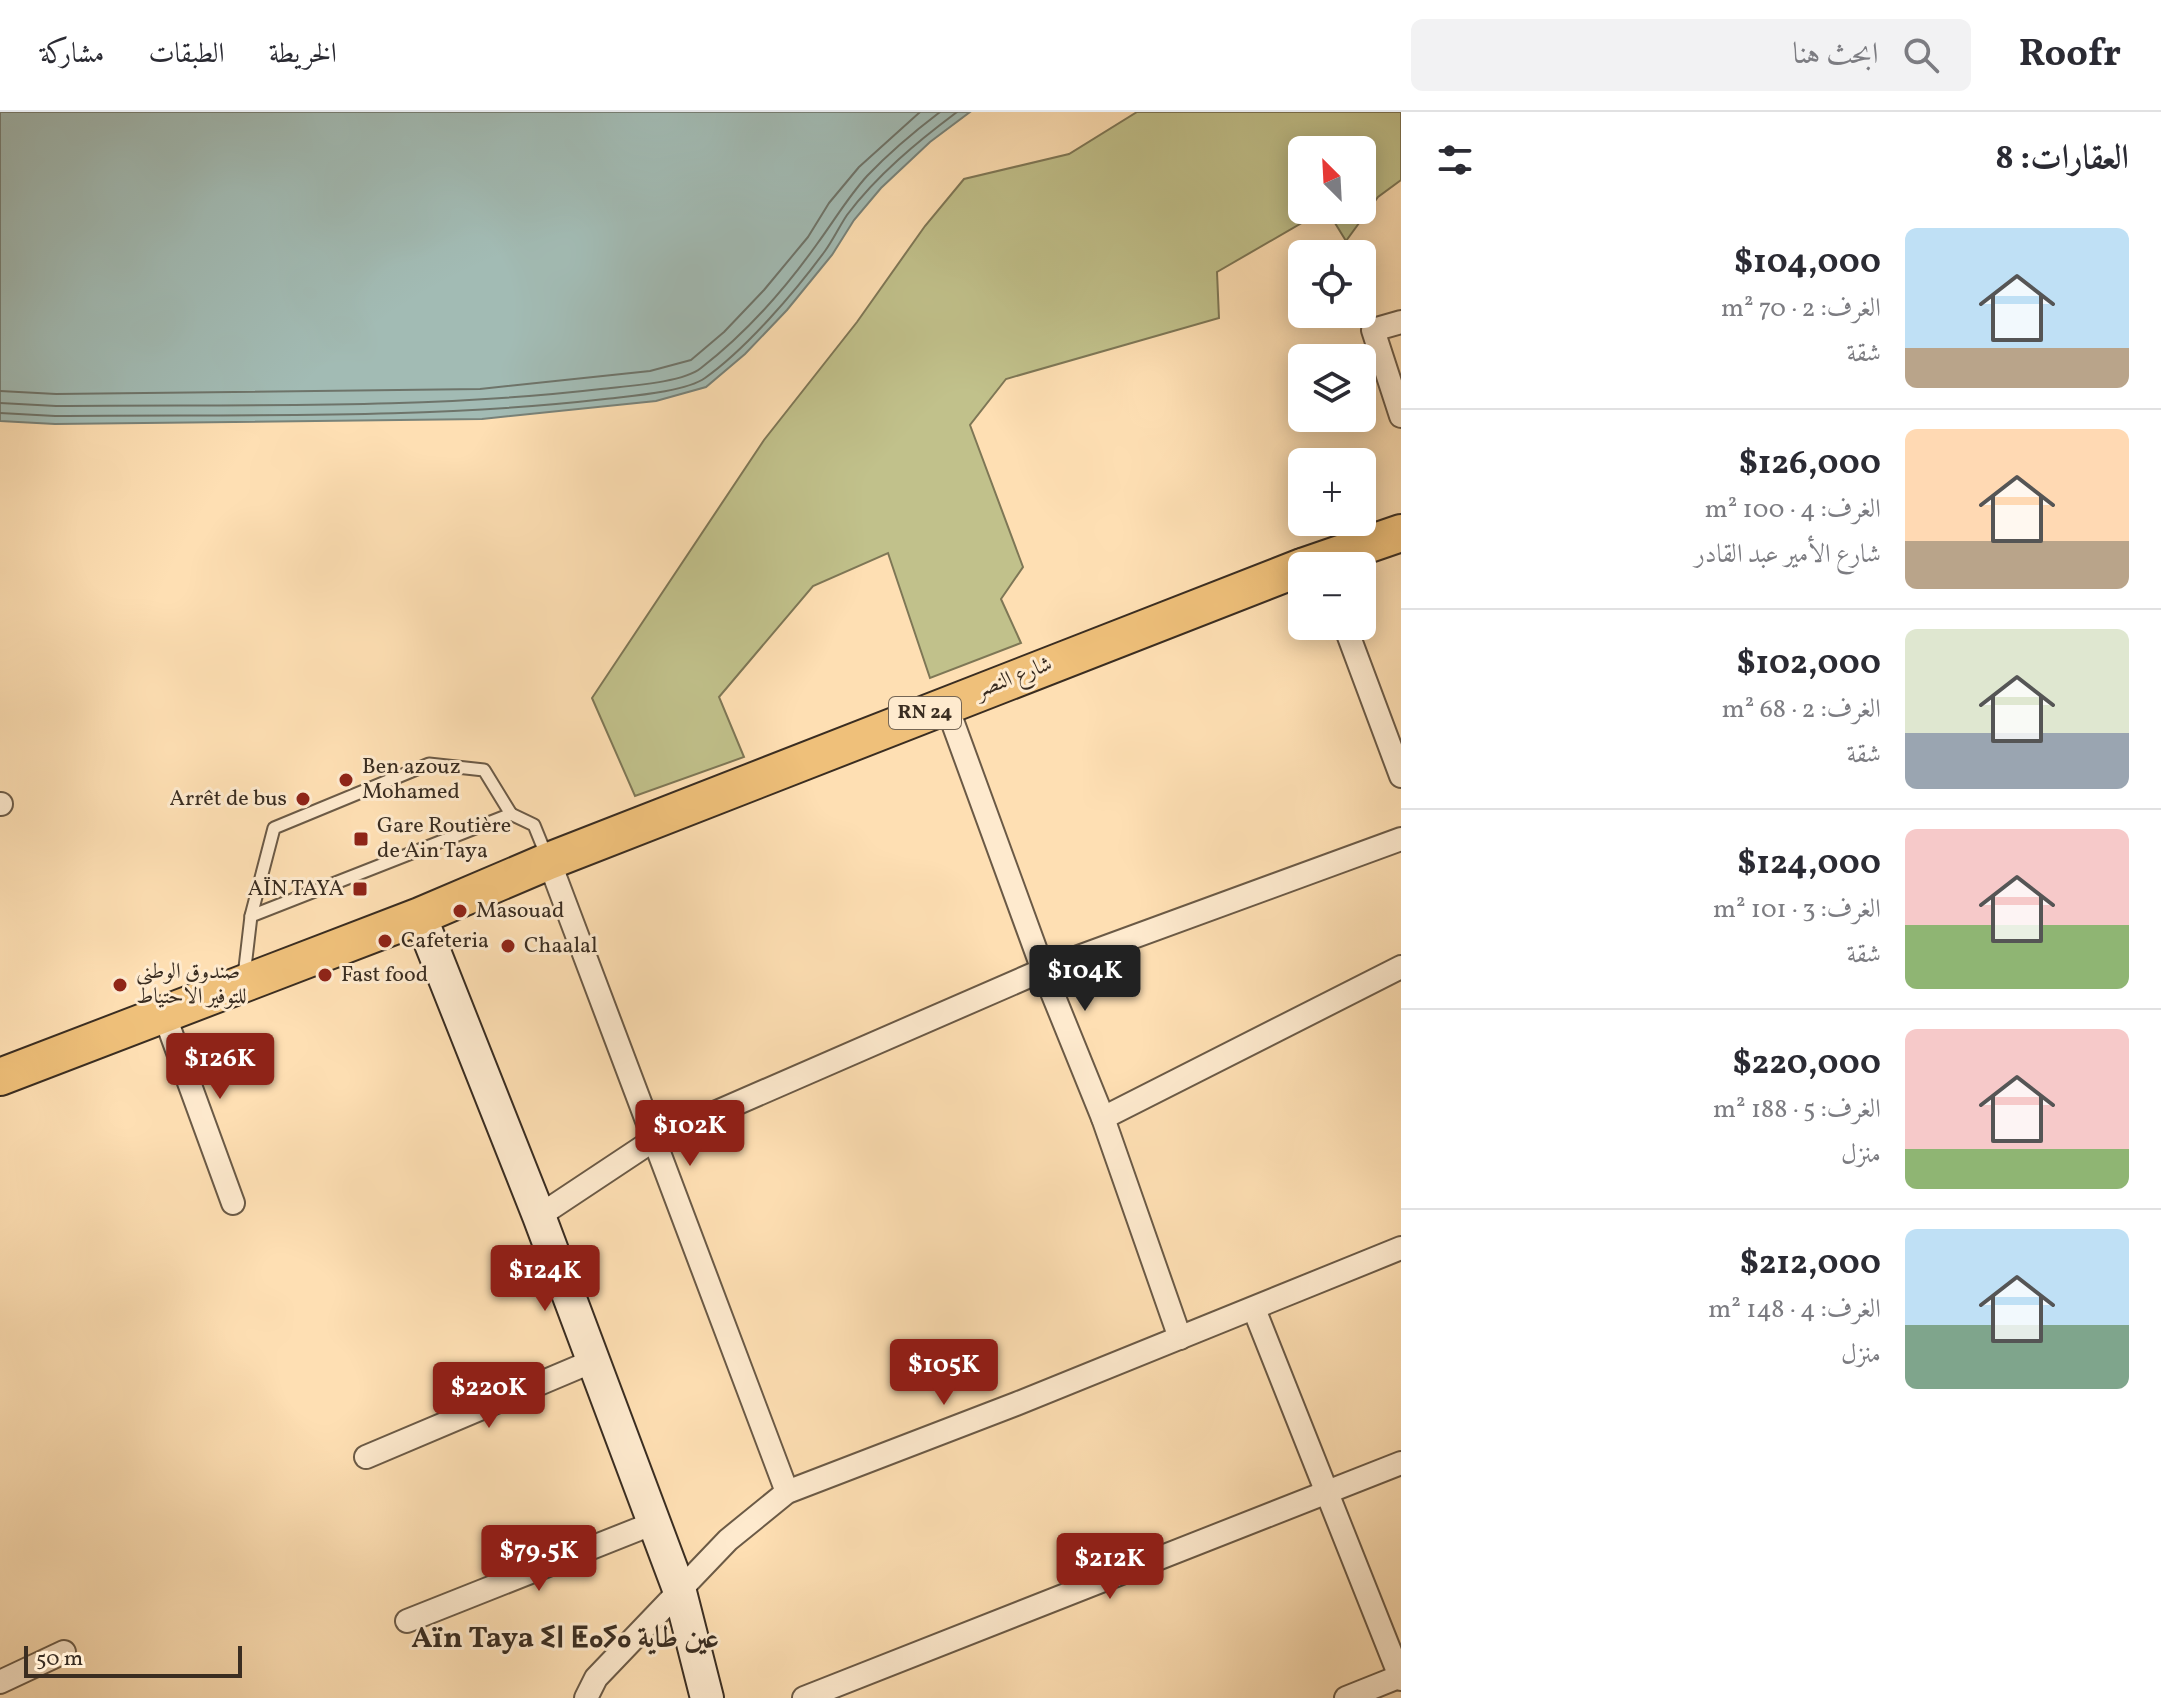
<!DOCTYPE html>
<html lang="ar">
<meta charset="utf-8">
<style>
:root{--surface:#fff;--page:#f2f2f3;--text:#2b2b33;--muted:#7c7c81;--line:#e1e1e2;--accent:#8f2418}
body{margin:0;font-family:Vollkorn,Amiri,"Noto Sans Tifinagh",serif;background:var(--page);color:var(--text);direction:rtl;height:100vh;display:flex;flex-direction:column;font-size:30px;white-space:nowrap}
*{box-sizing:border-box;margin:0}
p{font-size:26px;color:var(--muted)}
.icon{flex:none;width:44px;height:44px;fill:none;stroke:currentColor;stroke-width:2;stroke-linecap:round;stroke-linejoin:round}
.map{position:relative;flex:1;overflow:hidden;direction:ltr}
.details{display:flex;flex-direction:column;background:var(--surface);width:760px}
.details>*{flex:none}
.needle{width:52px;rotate:336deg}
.buttons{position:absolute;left:1288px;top:24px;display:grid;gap:16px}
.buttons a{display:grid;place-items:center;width:88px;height:88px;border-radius:12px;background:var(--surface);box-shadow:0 4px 20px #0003;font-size:40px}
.scale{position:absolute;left:24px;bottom:20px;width:218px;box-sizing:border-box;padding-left:8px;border:4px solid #3a2d21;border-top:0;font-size:22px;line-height:28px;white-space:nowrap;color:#3a2d21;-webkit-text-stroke:6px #feeace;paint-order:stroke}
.price{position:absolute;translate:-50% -68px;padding:0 18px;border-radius:8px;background:var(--accent);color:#fff;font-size:26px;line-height:52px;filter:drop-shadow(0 2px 4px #0008)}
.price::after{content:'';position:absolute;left:50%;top:48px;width:24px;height:18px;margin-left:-12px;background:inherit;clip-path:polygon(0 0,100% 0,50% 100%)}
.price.on{background:#222;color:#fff}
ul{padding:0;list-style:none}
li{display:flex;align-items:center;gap:24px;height:200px;padding:0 32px}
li+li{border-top:2px solid var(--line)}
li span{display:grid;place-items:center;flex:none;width:224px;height:160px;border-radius:12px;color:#555}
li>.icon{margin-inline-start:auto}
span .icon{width:96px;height:96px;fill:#fffc;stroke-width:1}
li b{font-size:34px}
h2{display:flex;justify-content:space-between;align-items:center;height:96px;padding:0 32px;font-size:34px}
header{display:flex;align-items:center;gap:48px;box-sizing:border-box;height:112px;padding:0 40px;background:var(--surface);border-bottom:2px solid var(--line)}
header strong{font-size:38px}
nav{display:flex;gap:44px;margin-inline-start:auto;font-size:28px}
.search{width:560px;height:72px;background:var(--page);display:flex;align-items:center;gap:20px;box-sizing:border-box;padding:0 28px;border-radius:12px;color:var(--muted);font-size:30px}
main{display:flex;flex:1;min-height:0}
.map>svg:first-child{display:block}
.green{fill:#c1c18b;stroke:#7e7756;stroke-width:2}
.water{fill:#a2bbb4;stroke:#788279;stroke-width:2}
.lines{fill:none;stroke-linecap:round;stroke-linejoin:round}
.shore{stroke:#6e746a;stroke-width:2}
.lane-casing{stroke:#6b5a46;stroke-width:15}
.street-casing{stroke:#6b5a46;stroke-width:26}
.secondary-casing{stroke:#3a2d21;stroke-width:36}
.primary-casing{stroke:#3a2d21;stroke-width:40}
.lane{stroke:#feeace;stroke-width:11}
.street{stroke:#feeace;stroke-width:22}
.secondary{stroke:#feeace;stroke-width:32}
.primary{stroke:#efc07a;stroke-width:36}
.poi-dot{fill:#8f2418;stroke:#feeace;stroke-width:3}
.labels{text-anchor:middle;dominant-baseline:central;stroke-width:6;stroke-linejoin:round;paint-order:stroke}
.shield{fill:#feeace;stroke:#756655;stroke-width:2}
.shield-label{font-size:20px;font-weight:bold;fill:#3a2d21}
.street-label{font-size:22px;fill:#3a2d21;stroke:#feeace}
.poi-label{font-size:22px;fill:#3a2d21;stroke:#feeace;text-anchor:start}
.district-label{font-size:30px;font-weight:bold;fill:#3a2d21;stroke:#feeace}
</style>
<header>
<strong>Roofr</strong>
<div class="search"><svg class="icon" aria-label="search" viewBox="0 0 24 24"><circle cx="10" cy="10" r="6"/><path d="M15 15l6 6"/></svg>ابحث هنا</div>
<nav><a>الخريطة</a><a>الطبقات</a><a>مشاركة</a></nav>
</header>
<main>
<section class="details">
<h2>العقارات: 8<svg class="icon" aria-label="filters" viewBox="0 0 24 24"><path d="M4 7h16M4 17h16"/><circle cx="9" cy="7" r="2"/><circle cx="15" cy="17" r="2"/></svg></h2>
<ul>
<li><span style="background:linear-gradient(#bfe0f5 75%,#b9a48a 0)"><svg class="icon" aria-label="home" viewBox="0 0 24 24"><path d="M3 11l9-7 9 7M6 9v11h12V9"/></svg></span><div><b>$104,000</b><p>الغرف: 2 · 70 m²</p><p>شقة</p></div></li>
<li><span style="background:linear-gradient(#ffd9b3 70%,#b9a48a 0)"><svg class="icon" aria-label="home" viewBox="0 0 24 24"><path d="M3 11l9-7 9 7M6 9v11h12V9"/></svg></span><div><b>$126,000</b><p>الغرف: 4 · 100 m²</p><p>شارع الأمير عبد القادر</p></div></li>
<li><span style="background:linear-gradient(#dfe7d0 65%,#9aa5b1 0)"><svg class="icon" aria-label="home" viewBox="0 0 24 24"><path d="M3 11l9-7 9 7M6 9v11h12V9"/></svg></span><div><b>$102,000</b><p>الغرف: 2 · 68 m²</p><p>شقة</p></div></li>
<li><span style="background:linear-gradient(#f6c9c9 60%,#8fb573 0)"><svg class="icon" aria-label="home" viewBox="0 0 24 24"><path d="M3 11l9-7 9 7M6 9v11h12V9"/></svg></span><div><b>$124,000</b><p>الغرف: 3 · 101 m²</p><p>شقة</p></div></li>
<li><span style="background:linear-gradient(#f6c9c9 75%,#8fb573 0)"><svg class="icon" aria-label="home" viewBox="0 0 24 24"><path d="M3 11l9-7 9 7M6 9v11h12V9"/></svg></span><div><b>$220,000</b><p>الغرف: 5 · 188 m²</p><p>منزل</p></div></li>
<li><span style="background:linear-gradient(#bfe0f5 60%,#7fa58c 0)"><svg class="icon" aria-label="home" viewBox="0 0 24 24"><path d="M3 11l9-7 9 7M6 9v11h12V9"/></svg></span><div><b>$212,000</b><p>الغرف: 4 · 148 m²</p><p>منزل</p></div></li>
</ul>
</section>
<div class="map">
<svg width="1401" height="1586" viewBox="0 0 1401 1586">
<rect width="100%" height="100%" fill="#fedfb3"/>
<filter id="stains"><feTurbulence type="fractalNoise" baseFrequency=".0025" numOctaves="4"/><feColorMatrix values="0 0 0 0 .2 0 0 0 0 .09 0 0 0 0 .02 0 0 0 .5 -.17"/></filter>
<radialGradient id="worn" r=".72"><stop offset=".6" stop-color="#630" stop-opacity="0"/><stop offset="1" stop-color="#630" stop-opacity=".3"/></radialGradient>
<path class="green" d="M1137,0H1401V68L1378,85L1346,129L1327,98H1362V38H1302V98H1324L1217,160L1219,206L1006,267L970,313L1023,455L1001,487L1021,531L930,566L888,441L813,474L719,585L744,645L635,684L592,586L764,328L857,210L925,114L964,67L1069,42Z"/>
<path class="water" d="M0,0H970L930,30L881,76L854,108L832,143L787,198L745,242L706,275L656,289L482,307L55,312L0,309Z"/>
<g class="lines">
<g class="shore">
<path d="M0,279L56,282L480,277L650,259L691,248L724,220L764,178L808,125L829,91L859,55L920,0"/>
<path d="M0,291L56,294C237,292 421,298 601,277C626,274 683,271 701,256C745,222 785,177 817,132C834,109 848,85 867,64C889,41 915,19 940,0"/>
<path d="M0,301L55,304C238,302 423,308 605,287C630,284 685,280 705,266C746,237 795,180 825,139C833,128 839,115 847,103C877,63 917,30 957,0"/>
</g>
<defs>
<g id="lane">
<path d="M251,804L274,716L429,652L484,658L511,702"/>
<path d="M244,864L251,804L511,702L534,713L547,745"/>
</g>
<g id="street">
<path d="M1401,210L1373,218L1401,304"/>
<path d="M1345,514L1401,664"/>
<path d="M946,592L1043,858L1103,1006L1180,1226"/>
<path d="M0,692H1"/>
<path d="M549,749L787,1380"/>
<path d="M164,902L233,1091"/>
<path d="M1103,1006L1401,855"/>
<path d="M539,1104L655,1027L1043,858L1401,727"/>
<path d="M1254,1197L1401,1567"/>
<path d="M366,1345L593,1249"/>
<path d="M407,1509L654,1411"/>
<path d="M0,1570L64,1540"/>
<path d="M586,1586L596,1566L728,1428L787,1380L1016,1292L1401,1136"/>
<path d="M804,1586L1401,1351"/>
<path d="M1346,1586L1401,1564"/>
</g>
<path id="secondary" d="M420,804L539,1104L680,1480L707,1586"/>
<g id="primary">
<path d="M1305,454L1401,421"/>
<path d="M0,965L420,804L549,749L1302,455"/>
</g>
</defs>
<use href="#lane" class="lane-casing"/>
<use href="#street" class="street-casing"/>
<use href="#secondary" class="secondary-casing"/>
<use href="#primary" class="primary-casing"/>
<use href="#lane" class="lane"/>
<use href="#street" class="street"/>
<use href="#secondary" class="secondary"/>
<use href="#primary" class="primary"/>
</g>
<g class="poi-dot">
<circle cx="346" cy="668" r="8"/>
<circle cx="303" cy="687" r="8"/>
<rect x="353" y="719" width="16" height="16" rx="4"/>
<rect x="352" y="769" width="16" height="16" rx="4"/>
<circle cx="460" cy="799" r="8"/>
<circle cx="385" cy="829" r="8"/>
<circle cx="508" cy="834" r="8"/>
<circle cx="325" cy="863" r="8"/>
<circle cx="120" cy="873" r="8"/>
</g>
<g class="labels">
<rect class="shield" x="889" y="585" width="72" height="32" rx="6"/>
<g class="shield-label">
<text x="925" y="601">RN 24</text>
</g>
<g class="street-label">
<text transform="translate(1014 566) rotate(-21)">شارع النصر</text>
</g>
<g class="poi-label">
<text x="362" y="655">Ben azouz<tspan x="362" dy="25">Mohamed</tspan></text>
<text x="287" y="687" text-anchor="end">Arrêt de bus</text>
<text x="377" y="714">Gare Routière<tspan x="377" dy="25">de Ain Taya</tspan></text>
<text x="344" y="777" text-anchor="end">AÏN TAYA</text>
<text x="476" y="799">Masouad</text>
<text x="401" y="829">Cafeteria</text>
<text x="524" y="834">Chaalal</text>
<text x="136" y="860">صندوق الوطني<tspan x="136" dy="25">للتوفير الاحتياط</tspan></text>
<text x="341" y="863">Fast food</text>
</g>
<g class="district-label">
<text x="565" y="1527">Aïn Taya ⵉⵏ ⵟⴰⵢⴰ عين طاية</text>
</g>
</g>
<rect width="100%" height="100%" filter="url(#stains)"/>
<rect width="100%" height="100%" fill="url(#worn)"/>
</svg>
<div class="buttons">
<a><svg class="needle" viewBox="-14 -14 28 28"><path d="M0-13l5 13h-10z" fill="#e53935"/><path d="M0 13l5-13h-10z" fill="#7c7c81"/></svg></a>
<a><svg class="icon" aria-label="locate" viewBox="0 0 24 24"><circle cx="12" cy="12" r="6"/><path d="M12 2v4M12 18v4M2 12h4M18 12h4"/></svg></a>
<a><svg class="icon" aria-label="layers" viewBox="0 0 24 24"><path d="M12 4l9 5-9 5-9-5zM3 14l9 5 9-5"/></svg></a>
<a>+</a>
<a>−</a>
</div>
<div class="scale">50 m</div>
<b class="price on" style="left:1085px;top:901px">$104K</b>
<b class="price" style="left:220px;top:989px">$126K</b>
<b class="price" style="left:690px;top:1056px">$102K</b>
<b class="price" style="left:545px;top:1201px">$124K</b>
<b class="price" style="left:944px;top:1295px">$105K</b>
<b class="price" style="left:489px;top:1318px">$220K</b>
<b class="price" style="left:539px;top:1481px">$79.5K</b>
<b class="price" style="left:1110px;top:1489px">$212K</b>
</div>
</main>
